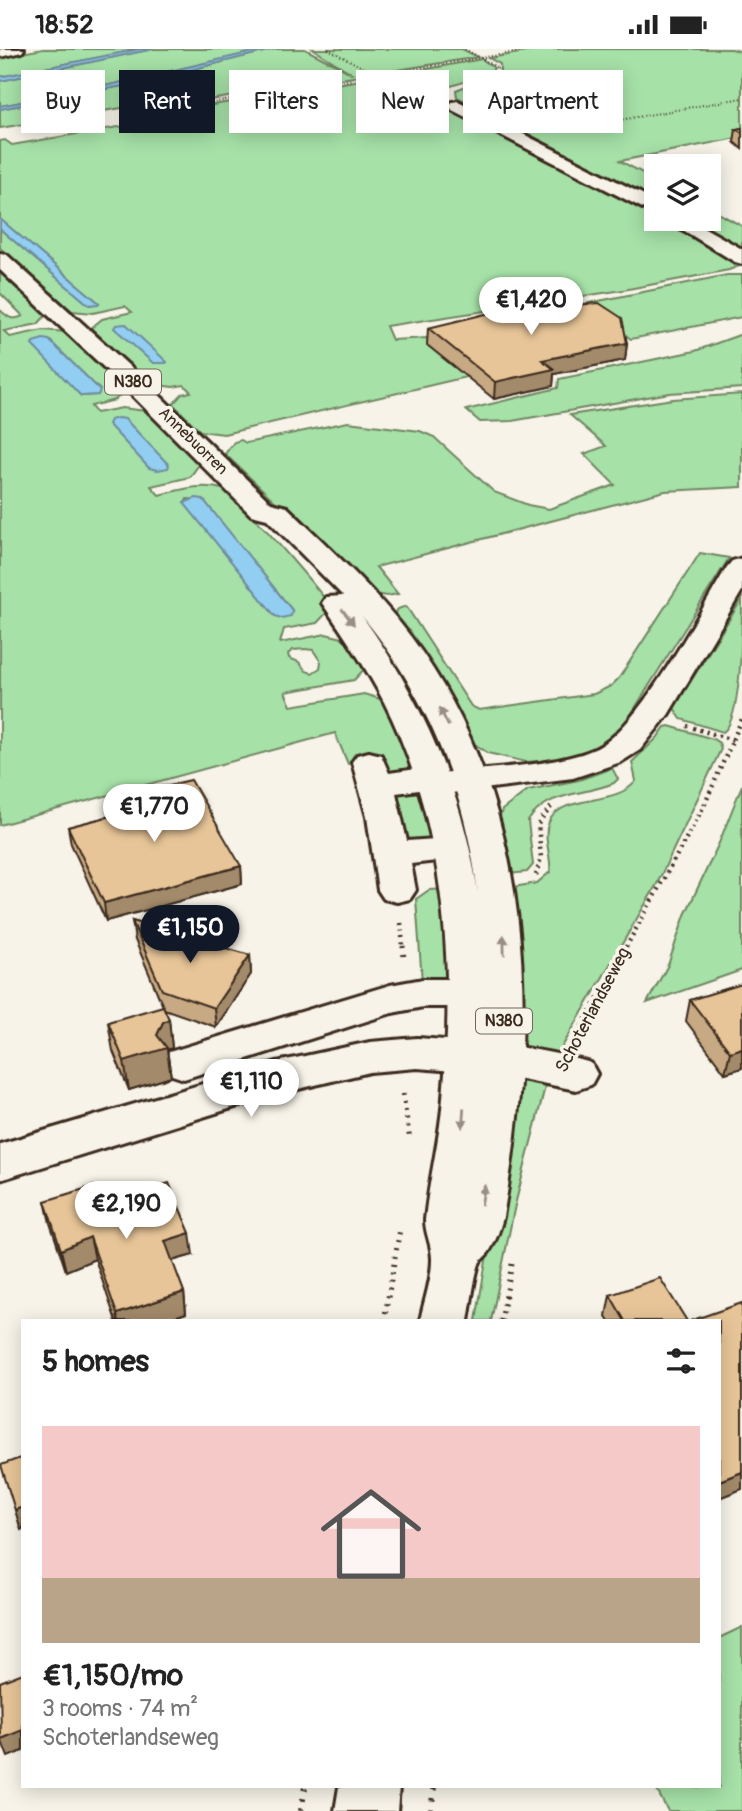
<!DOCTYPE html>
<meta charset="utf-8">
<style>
:root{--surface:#fff;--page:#f2f2f2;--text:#222;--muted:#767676;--line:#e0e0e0;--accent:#111827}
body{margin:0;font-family:Pangolin,sans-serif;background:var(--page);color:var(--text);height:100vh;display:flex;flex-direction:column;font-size:26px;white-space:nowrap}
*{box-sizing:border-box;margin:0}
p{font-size:23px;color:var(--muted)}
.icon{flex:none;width:38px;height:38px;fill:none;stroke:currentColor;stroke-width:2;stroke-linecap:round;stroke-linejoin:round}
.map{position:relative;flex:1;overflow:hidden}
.details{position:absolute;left:21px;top:1270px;width:700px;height:469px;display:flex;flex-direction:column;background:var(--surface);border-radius:0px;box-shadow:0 4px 18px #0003}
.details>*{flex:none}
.top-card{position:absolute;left:21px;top:21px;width:700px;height:63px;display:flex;gap:14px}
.fabs{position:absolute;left:644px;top:105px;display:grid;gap:14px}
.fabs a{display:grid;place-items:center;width:77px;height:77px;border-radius:0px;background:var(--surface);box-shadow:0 4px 18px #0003;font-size:35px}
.price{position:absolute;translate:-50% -60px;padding:0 16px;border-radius:24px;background:#fff;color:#222;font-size:23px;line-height:46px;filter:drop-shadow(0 2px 4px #0008)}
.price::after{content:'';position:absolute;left:50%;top:42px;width:21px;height:16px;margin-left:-10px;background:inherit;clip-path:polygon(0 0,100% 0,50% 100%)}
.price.on{background:var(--accent);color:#fff}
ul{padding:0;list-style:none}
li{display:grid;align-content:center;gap:14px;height:371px;padding:0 21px}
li+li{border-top:2px solid var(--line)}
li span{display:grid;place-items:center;height:217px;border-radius:0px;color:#555}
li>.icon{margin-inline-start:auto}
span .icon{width:126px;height:126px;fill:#fffc;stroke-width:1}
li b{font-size:30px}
h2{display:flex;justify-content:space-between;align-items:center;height:84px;padding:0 21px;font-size:30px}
.tag{padding:0 24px;border-radius:0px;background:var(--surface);box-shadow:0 4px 18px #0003;font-size:24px;line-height:63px}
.tag.on{background:var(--accent);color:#fff}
.status{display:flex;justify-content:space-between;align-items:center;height:49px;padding:0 35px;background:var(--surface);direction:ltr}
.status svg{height:19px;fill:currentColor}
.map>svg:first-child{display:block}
.green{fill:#a6e1a7;stroke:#708662;stroke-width:2;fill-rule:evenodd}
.water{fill:#92cef2;stroke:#6f8c9d;stroke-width:2}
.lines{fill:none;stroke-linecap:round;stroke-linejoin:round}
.minor-casing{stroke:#3b2a1e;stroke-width:6}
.major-casing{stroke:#3b2a1e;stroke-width:6}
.highway-casing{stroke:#3b2a1e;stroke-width:6}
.path-far3{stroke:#3b2a1e;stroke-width:2;stroke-dasharray:1 2.5;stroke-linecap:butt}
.path-far2{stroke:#3b2a1e;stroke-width:4.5;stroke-dasharray:2 4.5;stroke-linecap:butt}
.path-far1{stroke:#3b2a1e;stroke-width:5;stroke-dasharray:2 6;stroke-linecap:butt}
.path{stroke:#3b2a1e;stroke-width:6;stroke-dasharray:2.5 8;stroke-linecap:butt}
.minor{fill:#f7f3e8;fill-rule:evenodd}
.major{fill:#f7f3e8;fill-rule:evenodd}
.highway{fill:#f7f3e8;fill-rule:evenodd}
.wall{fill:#c7a983;stroke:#3b2a1e;stroke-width:2}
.shaded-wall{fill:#a28a6a;stroke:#3b2a1e;stroke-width:2}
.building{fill:#e7c598;stroke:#3b2a1e;stroke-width:2}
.oneway{fill:#998e83}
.labels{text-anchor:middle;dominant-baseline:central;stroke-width:7;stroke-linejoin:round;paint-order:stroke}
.shield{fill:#f7f3e8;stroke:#73665b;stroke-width:2}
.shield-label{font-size:16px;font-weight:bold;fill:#3b2a1e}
.far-street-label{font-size:16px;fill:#3b2a1e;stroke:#f7f3e8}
.street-label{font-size:18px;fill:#3b2a1e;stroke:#f7f3e8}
</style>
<div class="status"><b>18:52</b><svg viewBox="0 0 49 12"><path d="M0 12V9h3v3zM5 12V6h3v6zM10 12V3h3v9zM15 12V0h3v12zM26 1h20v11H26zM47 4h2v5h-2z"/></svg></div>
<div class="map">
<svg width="742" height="1762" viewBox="0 0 742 1762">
<rect width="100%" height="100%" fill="#f7f3e8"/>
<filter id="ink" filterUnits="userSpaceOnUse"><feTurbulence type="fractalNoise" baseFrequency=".0143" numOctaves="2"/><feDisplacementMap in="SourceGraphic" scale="14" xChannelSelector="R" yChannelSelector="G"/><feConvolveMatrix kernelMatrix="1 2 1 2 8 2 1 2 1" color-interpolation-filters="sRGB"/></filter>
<g filter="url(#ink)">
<g class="green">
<path d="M43,0H140L0,28V8Z"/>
<path d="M153,0H266L101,38L0,57V32Z"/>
<path d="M275,0H305L353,25L313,0H462L478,8L160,59L152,54L0,79V60L133,35Z"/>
<path d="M544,0H732L742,3V88L620,112L656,131V154L457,48L456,41L500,24V15L489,9Z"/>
<path d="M482,10L494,19L490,25L448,38L416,22Z"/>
<path d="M407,23L442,40L439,48L455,60L656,164V170H668L742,216L729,221L623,241L386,277L392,291L428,289L500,320L224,385L200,382L173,355L182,345L191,343L184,336L173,338L150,335L91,279L102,270L132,263L125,257L93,264L72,262L0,199V180L89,256L99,254L0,170V92L5,91L12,96L172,69L166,64Z"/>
<path d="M709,159L742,177V200L686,170H709Z"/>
<path d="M0,223L47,265L38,275L4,282L10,288L43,281L66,283L125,341L115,351L91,357L96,364L122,359L146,362L200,414L190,428L151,437L159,446C180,441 200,434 222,440C237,443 317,540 332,558L317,574L284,580L280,594L326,585L355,592L370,614L354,631L285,643L291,657L364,645L390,653L415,717L389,725L383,711L348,715L335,684L0,776V261C9,269 12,272 23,267L0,244ZM49,291L100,341L98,346L81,347L68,332ZM187,450L203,451L292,561L275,567L185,454ZM305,600L313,601L321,613L320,619L312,624L306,622L299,613L289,609L288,605L293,601Z"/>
<path d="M727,226H742V268L631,290L597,266L559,260Z"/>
<path d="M742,285V339L670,344L512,372L480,373L466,361L558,339L559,330L695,302Z"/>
<path d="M742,345V438L665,442L376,518L398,545L387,547L364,543L306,482L225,405L234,393L241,391L246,394L348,373L420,382L434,388L494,443L528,456L549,460L615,436L584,405L606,397L570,366L673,350Z"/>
<path d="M700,504L729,509L620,683L589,701L553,711L526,713L488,704L470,692L389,570L398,560L406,557L471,657L479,661L594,645L611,637L619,629Z"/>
<path d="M742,550C742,577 742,671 723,683L681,670L674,659Z"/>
<path d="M669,677L713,690L719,694L721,700L657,835L555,1010L519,1000L517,867L513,838L537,834L550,823C552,807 542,788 549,773C561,744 616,758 636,732L632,713L657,689L665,678Z"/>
<path d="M612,719L618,730L614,734C583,747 549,741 528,772L533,816L527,823L509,825L497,777L502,761L528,741L579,731Z"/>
<path d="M742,736V921L647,954L668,916L685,866L719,794Z"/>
<path d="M423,740L438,788L429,792L405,795L396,745L399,742Z"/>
<path d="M448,840V933H422L416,850L429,841Z"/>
<path d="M532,1031L546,1034L515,1156L491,1272H476L515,1037L521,1033Z"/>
<path d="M742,1578V1762H668L655,1738H719V1589Z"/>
</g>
<g class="water">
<path d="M140,0H153L0,32V28Z"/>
<path d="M266,0H275L133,35L0,60V57L101,38Z"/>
<path d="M0,170L99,254L98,255L89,256L0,180Z"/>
<path d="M126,275L167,313L166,314H153L114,279L116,276Z"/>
<path d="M43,290L49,291L100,341L98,346L81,347L32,296L33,293Z"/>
<path d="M118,369L125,370L169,416L168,419L158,421L149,419L108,375L110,371Z"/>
<path d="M196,449L203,450L292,561L291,567L281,569L275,567L184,454Z"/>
</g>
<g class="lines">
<defs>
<g id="minor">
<path d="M458,52L656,152V166L452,61L449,57L452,53Z"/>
<path d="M665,170H689L742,200V215L735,213Z"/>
<path d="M742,509V542L668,666L640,701L621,713L573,729L435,746L419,741L396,744L407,792L450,789L463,793L468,801L463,809L411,815L416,841L410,850L397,853L384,850L378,841L367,768L352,713L357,706L369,703L381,706L389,724L423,719L439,724C485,719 556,718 597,699C640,678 700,562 727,518L732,512Z"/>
<path d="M423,930H499L513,934L519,944L513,954L499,958H423L392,964L184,1030L169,1025L163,1014L169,1003L390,936Z"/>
<path d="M417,989C476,993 534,996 591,1014L597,1025L591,1036L576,1041L502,1026L417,1019L370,1023L277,1045L0,1131V1095L277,1013L370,993Z"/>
</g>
<g id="major">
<path d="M0,204L7,206L127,315L271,454L287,458C330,500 375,540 411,588C537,757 538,970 503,1168C500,1180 496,1192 489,1203C486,1207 480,1211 479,1215C474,1229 471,1256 468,1272H420C424,1252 432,1231 432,1210C432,1196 425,1185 425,1171C429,1130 440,1090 443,1049C455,917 445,774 384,653C366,618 344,586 322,554L326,548L343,547L267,470L251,466L111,325L0,221ZM362,567C428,647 465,742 478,844C463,744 421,648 362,567Z"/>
<path d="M339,1738H399L397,1762H335Z"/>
</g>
<path id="highway" d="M0,0H24L22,3L0,8Z"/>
</defs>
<use href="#minor" class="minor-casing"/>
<use href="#major" class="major-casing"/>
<use href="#highway" class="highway-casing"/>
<g class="path-far3">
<path d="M328,0L377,26"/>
<path d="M465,0L498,19L494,26L476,32"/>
<path d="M411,21L437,35"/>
<path d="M163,62L534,0"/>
<path d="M571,80L742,49"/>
</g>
<g class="path-far2">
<path d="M687,677L733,691"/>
<path d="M536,826L541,809L538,775L551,758"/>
<path d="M401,874L403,898"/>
<path d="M626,898L704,757L742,670"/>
</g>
<g class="path-far1">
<path d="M403,897L404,911"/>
<path d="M578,985L627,897"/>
<path d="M403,1045L410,1092"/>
<path d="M384,1272L400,1180"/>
<path d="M501,1272L512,1215"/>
</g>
<g class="path">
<path d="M301,1762L305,1738"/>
<path d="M431,1762L434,1738"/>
</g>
<use href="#minor" class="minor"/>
<use href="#major" class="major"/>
<use href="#highway" class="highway"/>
</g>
<g class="wall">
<path d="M742,79V100L734,93L736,80Z"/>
<path d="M428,279L627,294L625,311L554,325L553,337L494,350L427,296Z"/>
<path d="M135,744L241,817L242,835L106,872L71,795L68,778L137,760Z"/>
<path d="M132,872L250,906L251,925L216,978L164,960L135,891Z"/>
<path d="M742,935V1019L725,1024L686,972L690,951Z"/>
<path d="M169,970L172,999L167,1001L171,1028L129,1041L113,1002L108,973Z"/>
<path d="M45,1152L100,1156L193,1206L172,1212L184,1243L186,1264L162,1272H116L95,1210L66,1222L50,1174Z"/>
<path d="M610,1246L687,1272H609L606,1267Z"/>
</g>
<g class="shaded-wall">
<path d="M627,294L625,311L554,325L553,337L494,350L495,333L542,311Z"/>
<path d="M241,817L242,835L106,872L104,854Z"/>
<path d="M250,906L251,925L216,978L214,959Z"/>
<path d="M169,970L172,999L167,1001L171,1028L129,1041L124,1012L157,986L163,973Z"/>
<path d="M742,999V1019L725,1024L730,1003Z"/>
<path d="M190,1184L193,1206L168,1213L165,1192Z"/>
<path d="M90,1188L95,1210L66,1222L61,1201Z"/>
<path d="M184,1243L186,1264L162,1272H118L117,1265Z"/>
<path d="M742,1423V1440L719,1449V1432Z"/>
<path d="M23,1458V1480L21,1481L15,1461Z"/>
<path d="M23,1681V1702L8,1708L1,1690Z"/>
</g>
<g class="building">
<path d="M742,79V84L736,80Z"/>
<path d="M599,254L622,269L627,294L542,311L554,320L495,333L428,279L494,263Z"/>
<path d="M191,731L241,817L104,854L68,778L142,759L135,744Z"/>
<path d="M132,872L250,906L214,959L162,941Z"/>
<path d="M742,935V999L730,1003L690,951Z"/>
<path d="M163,957L169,970L163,973L157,986L167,999L124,1012L108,973Z"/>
<path d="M169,1134L190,1184L165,1192L184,1243L117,1265L90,1188L61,1201L45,1152L94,1137L100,1156Z"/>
<path d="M660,1229L687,1272H625L610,1246Z"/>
<path d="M742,1254V1423L719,1432V1272H690Z"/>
<path d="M23,1408V1458L15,1461L1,1416Z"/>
<path d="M23,1624V1681L1,1690L0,1633Z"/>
</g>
<defs><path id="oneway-solid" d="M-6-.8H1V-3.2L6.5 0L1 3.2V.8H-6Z" transform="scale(1.75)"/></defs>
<g class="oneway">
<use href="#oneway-solid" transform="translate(348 568) rotate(52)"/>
<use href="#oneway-solid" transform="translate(444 668) rotate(-116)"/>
<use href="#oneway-solid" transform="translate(504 896) rotate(-91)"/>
<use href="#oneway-solid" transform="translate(463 1069) rotate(94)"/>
<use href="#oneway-solid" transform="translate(483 1146) rotate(-80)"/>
</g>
</g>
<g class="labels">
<g class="shield">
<rect x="105" y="320.5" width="56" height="25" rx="5"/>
<rect x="476" y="959.5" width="56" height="25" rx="5"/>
</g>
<g class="shield-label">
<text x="133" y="333">N380</text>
<text x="504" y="972">N380</text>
</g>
<g class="far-street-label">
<text transform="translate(193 392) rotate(44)">Annebuorren</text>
</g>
<g class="street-label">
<text transform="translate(593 961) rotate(-62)">Schoterlandseweg</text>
</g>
</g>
</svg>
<div class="fabs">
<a><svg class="icon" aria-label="layers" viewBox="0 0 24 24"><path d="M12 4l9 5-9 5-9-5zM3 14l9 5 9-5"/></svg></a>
</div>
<b class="price" style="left:531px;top:288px">€1,420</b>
<b class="price" style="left:154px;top:795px">€1,770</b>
<b class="price on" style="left:190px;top:916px">€1,150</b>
<b class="price" style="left:251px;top:1070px">€1,110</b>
<b class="price" style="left:126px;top:1192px">€2,190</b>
<div class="top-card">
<a class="tag">Buy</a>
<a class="tag on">Rent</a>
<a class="tag">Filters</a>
<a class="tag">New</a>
<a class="tag">Apartment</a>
</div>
<section class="details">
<h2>5 homes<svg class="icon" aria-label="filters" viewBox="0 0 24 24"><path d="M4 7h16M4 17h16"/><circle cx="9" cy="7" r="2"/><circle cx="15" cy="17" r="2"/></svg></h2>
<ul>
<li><span style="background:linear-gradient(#f6c9c9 70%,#b9a48a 0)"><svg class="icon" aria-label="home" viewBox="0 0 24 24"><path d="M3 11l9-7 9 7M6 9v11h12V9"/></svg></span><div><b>€1,150/mo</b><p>3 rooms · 74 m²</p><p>Schoterlandseweg</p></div></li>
</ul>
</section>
</div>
